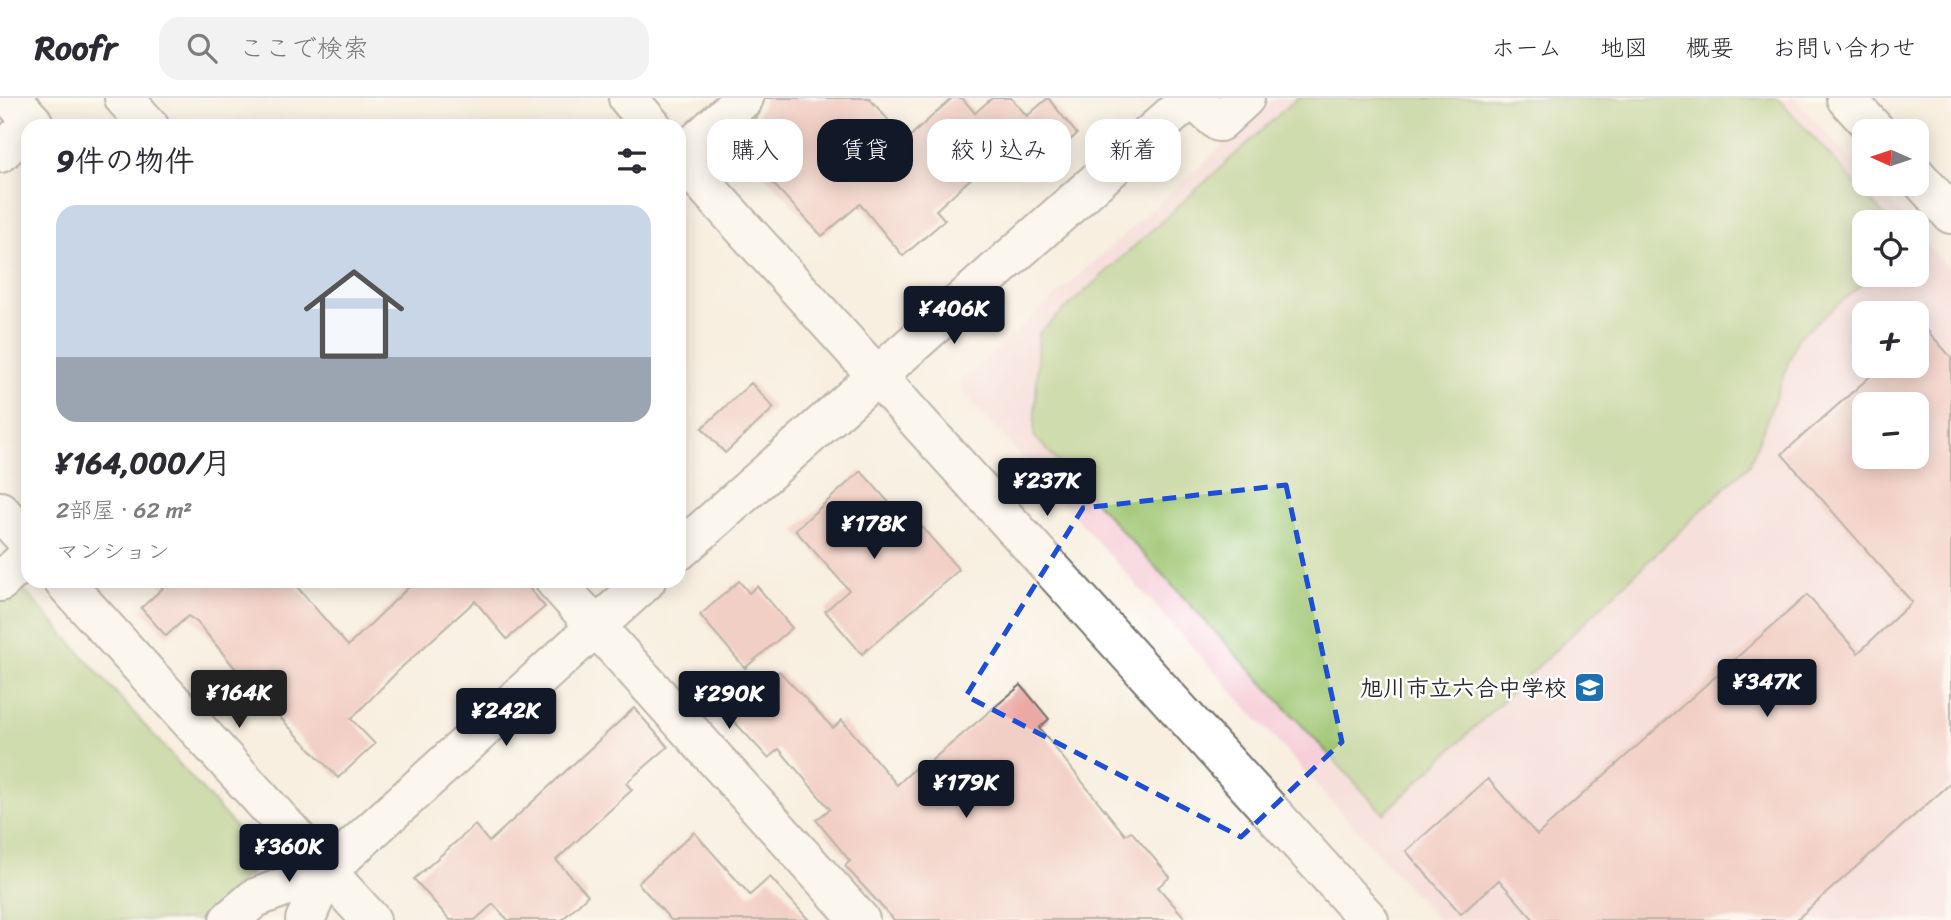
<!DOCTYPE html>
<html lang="ja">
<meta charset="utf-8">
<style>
:root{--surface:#fff;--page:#f2f2f3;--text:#2b2b33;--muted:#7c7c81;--line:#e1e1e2;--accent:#111827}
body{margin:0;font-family:Sriracha,"Klee One",sans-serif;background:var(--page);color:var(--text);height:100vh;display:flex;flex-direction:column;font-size:26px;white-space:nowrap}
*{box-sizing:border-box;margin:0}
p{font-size:23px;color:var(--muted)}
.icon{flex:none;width:38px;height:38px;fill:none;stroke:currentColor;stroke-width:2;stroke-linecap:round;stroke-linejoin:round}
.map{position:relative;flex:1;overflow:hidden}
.details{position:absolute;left:21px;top:21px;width:665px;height:469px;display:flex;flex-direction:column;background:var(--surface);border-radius:21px;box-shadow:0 4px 18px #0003}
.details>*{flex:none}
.hud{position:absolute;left:707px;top:21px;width:665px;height:63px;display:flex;gap:14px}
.needle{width:46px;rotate:273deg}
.fabs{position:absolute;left:1852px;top:21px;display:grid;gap:14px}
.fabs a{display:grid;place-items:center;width:77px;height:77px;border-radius:14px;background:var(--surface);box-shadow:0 4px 18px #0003;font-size:35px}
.price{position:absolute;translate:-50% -60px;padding:0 16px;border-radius:7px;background:var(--accent);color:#fff;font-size:23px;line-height:46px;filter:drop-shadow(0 2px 4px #0008)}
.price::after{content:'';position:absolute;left:50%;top:42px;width:21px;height:16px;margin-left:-10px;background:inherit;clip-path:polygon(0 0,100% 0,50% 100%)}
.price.current{background:#222;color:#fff}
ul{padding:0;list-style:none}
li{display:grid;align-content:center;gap:14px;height:371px;padding:0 35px}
li span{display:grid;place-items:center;height:217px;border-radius:21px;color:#555}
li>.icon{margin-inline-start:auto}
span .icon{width:126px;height:126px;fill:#fffc;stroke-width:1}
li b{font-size:30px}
h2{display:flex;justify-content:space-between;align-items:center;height:84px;padding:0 35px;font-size:30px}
.chip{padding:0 24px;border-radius:21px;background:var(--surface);box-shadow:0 4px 18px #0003;font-size:24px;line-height:63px}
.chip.current{background:var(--accent);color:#fff}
header{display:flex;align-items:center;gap:42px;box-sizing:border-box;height:98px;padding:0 35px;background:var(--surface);border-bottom:2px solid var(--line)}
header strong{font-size:33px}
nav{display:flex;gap:38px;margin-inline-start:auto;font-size:24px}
.search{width:490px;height:63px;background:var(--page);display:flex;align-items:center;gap:18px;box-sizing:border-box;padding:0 24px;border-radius:21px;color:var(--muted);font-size:26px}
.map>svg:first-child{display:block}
.built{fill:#f6cfd8;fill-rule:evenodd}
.green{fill:#9ec56f;stroke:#64784d;stroke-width:2}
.building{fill:#eba9a5;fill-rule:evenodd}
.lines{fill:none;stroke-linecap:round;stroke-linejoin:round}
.minor-casing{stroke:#73706a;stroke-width:42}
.minor{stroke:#fff;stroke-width:38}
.marked{fill:none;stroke:#1d4ed8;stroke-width:5;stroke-dasharray:14 9;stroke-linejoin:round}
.labels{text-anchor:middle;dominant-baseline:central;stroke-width:5;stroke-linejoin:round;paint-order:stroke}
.poi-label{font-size:23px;font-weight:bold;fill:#2b2b2b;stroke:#fff;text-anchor:end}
</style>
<header>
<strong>Roofr</strong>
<div class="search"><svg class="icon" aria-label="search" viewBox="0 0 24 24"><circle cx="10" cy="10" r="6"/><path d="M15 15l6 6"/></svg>ここで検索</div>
<nav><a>ホーム</a><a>地図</a><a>概要</a><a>お問い合わせ</a></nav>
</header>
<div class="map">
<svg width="1951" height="822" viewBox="0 0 1951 822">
<rect width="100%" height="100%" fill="#fff"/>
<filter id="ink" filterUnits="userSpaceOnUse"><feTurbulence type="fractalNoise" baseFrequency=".0143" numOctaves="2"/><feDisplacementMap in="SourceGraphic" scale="14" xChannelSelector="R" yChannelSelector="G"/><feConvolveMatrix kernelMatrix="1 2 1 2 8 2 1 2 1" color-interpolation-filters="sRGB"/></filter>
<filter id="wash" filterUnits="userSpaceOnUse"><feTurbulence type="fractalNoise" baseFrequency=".00686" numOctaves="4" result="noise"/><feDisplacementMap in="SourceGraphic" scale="28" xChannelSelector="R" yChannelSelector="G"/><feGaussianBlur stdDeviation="1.57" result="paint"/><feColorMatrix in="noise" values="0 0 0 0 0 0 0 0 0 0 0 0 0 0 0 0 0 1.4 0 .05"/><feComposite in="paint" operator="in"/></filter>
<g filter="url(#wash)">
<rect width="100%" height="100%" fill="#f8efe0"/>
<path class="built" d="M1276,0H1794L1864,77V86H1872L1907,124H1864V177H1916V135L1951,173V822H1438L961,292V283ZM1864,215H1916V268H1864ZM1864,306H1916V359H1864Z"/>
<g class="green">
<path d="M1297,0H1778L1890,124H1864V177H1873L1798,240L1750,366L1384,716L1034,338L1039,235Z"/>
<path d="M19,486L265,762L199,822H0V503Z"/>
</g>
<g id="blocks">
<g class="building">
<path d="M765,0H869L906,42L952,0H962L975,15L992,0H1011L1027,18L1048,0L1077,36L1043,67L1018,38L936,112L945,122L903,158L860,106L822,138L734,44L759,16Z"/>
<path d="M1916,220L1951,259V685L1796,822H1534L1499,782L1461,816L1406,753L1488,681L1537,737L1807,497L1858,555L1912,504L1782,356L1882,268H1916ZM1864,306H1916V359H1864Z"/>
<path d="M751,285L774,310L725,355L702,330Z"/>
<path d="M861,373L916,435L922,429L959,472L862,556L825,513L849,492L795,432Z"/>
<path d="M157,483H292L348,548L415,483H523L545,509L507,541L475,503L402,569L351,621L375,646L338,680L249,587L197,524L188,518L166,538L141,510L163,490Z"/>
<path d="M739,483L749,495L757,488L792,530L745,570L700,517Z"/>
<path d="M779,573L833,630L842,622L897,687L923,663L926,667L1021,587L1049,621L1039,630L1125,737L1131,733L1170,779L1158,789L1187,822H894L845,768L850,763L816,722L830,711L779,651L768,660L729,618Z"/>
<path d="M634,610L668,649L626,685L632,692L556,762L588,797L562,822H508L493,806L475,822H450L414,781L475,727L489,744Z"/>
<path d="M694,734L750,797L770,779L809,822H671L638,785Z"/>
</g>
</g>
</g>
<g filter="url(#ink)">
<use href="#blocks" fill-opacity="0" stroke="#73706a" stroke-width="2"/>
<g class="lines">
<defs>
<g id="minor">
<path d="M11,0L33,24L29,28"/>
<path d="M124,0L149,28"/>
<path d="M628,0L652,28"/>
<path d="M1191,0L1219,24L1245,0"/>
<path d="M1846,0L1876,33"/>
<path d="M0,55L28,29"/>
<path d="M679,59L1369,822"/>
<path d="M680,59L744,0"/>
<path d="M1916,77L1951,116"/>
<path d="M0,413L28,444"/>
<path d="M679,453L1191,0"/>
<path d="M63,483L371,822"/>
<path d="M555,483L860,822"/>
<path d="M0,484L28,458"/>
<path d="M229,822L255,800L327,773L646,483"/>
<path d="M305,822L327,773"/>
</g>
</defs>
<use href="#minor" class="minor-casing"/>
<use href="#minor" class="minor"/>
</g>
</g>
<path d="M0 0H1951V822H0ZM1286,387L1342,644L1241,739L966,598L1083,410Z" fill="#f8efe0" fill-opacity=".55" fill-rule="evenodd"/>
<path class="marked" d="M1286,387L1342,644L1241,739L966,598L1083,410Z"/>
<defs>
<symbol id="school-square" viewBox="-11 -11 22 22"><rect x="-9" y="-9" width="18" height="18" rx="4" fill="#1f6fb2" stroke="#fff"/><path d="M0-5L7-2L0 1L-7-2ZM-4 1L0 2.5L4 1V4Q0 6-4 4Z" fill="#fff"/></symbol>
</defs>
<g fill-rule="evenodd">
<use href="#school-square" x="1572" y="572" width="35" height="35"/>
</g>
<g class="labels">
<g class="poi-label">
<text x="1567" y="590">旭川市立六合中学校</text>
</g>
</g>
</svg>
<div class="fabs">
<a><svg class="needle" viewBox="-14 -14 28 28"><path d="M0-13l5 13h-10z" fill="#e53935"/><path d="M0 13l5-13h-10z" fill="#7c7c81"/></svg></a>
<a><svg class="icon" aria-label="locate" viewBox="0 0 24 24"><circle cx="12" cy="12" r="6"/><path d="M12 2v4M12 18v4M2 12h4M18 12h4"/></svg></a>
<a>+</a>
<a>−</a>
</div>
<b class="price" style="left:954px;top:248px">¥406K</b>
<b class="price" style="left:1047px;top:420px">¥237K</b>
<b class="price" style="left:874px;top:463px">¥178K</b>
<b class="price" style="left:1767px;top:621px">¥347K</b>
<b class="price current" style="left:239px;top:632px">¥164K</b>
<b class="price" style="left:729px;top:633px">¥290K</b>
<b class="price" style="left:506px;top:650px">¥242K</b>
<b class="price" style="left:966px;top:722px">¥179K</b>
<b class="price" style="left:289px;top:786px">¥360K</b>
<div class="hud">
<a class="chip">購入</a>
<a class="chip current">賃貸</a>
<a class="chip">絞り込み</a>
<a class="chip">新着</a>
</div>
<section class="details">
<h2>9件の物件<svg class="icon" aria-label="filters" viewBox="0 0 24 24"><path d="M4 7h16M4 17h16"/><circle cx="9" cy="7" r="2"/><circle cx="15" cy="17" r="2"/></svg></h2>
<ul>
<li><span style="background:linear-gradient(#c9d6e8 70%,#9aa5b1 0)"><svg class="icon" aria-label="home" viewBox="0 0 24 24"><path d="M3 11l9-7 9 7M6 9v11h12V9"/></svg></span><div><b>¥164,000/月</b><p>2部屋 · 62 m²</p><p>マンション</p></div></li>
</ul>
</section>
</div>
